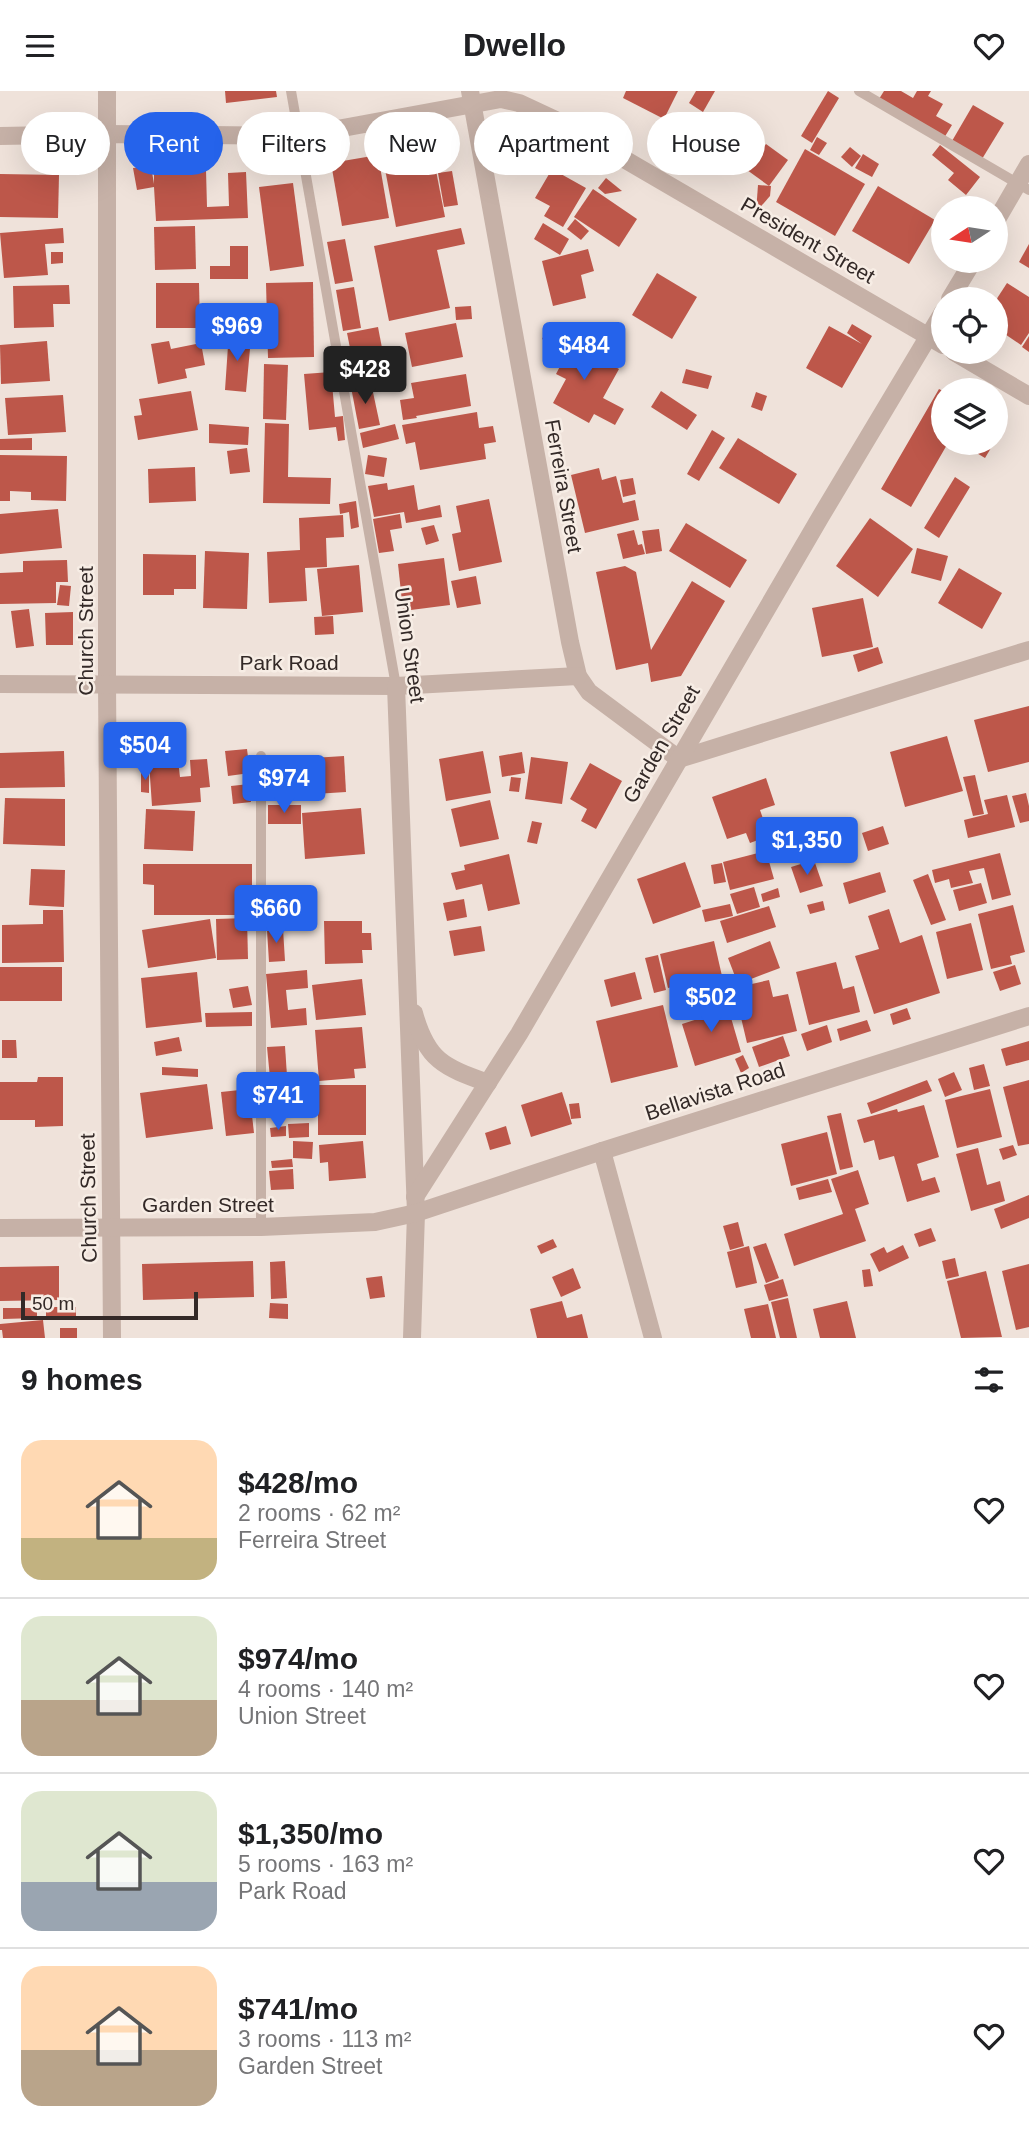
<!DOCTYPE html>
<meta charset="utf-8">
<style>
:root{--surface:#fff;--page:#f6f6f6;--text:#202124;--muted:#757577;--line:#e0e0e0;--accent:#2563eb}
body{margin:0;font-family:Helvetica,sans-serif;background:var(--page);color:var(--text);height:100vh;display:flex;flex-direction:column;font-size:26px;white-space:nowrap}
*{box-sizing:border-box;margin:0}
p{font-size:23px;color:var(--muted)}
.icon{flex:none;width:38px;height:38px;fill:none;stroke:currentColor;stroke-width:2;stroke-linecap:round;stroke-linejoin:round}
.map{position:relative;height:1247px;overflow:hidden}
.details{display:flex;flex-direction:column;background:var(--surface);flex:1}
.details>*{flex:none}
.guide{position:absolute;left:21px;top:21px;width:987px;height:63px;display:flex;gap:14px}
.needle{width:46px;rotate:258deg}
.fabs{position:absolute;left:931px;top:105px;display:grid;gap:14px}
.fabs a{display:grid;place-items:center;width:77px;height:77px;border-radius:50%;background:var(--surface);box-shadow:0 7px 28px #0002;font-size:35px}
.scale{position:absolute;left:21px;bottom:18px;width:177px;box-sizing:border-box;padding-left:7px;border:4px solid #332927;border-top:0;font-size:19px;line-height:24px;white-space:nowrap;color:#332927;-webkit-text-stroke:5px #f7ede5;paint-order:stroke}
.price{position:absolute;translate:-50% -60px;padding:0 16px;border-radius:7px;background:var(--accent);color:#fff;font-size:23px;line-height:46px;filter:drop-shadow(0 2px 4px #0008)}
.price::after{content:'';position:absolute;left:50%;top:42px;width:21px;height:16px;margin-left:-10px;background:inherit;clip-path:polygon(0 0,100% 0,50% 100%)}
.price.current{background:#222;color:#fff}
ul{padding:0;list-style:none}
li{display:flex;align-items:center;gap:21px;height:175px;padding:0 21px}
li+li{border-top:2px solid var(--line)}
li span{display:grid;place-items:center;flex:none;width:196px;height:140px;border-radius:21px;color:#555}
li>.icon{margin-inline-start:auto}
span .icon{width:84px;height:84px;fill:#fffc;stroke-width:1}
li b{font-size:30px}
h2{display:flex;justify-content:space-between;align-items:center;height:84px;padding:0 21px;font-size:30px}
.pill{padding:0 24px;border-radius:32px;background:var(--surface);box-shadow:0 7px 28px #0002;font-size:24px;line-height:63px}
.pill.current{background:var(--accent);color:#fff}
header{display:flex;justify-content:space-between;align-items:center;height:91px;padding:0 21px;background:var(--surface);font-size:32px;font-weight:700}
.map>svg:first-child{display:block}
.building{fill:#bd574a}
.lines{fill:none;stroke-linecap:round;stroke-linejoin:round}
.service{stroke:#c6b1a7;stroke-width:10}
.minor{stroke:#c6b1a7;stroke-width:18}
.tertiary{stroke:#c6b1a7;stroke-width:18}
.labels{text-anchor:middle;dominant-baseline:central;stroke-width:5;stroke-linejoin:round;paint-order:stroke}
.street-label{font-size:21px;fill:#332927;stroke:#f7ede5}
</style>
<header><svg class="icon" aria-label="menu" viewBox="0 0 24 24"><path d="M4 6h16M4 12h16M4 18h16"/></svg>Dwello<svg class="icon" aria-label="heart" viewBox="0 0 24 24"><path d="M12 20l-8-8c-3-5 5-10 8-4 3-6 11-1 8 4z"/></svg></header>
<div class="map">
<svg width="1029" height="1247" viewBox="0 0 1029 1247">
<rect width="100%" height="100%" fill="#efe2da"/>
<g class="building">
<path d="M225,0H276L277,6L226,12Z"/>
<path d="M626,0H678L664,28L623,7Z"/>
<path d="M696,0H715L703,21L689,12Z"/>
<path d="M828,0L839,7L812,52L801,45Z"/>
<path d="M884,0H901L913,7L917,0H931L928,5L943,13L936,25L952,34L944,47L879,8Z"/>
<path d="M973,14L1004,32L982,68L952,50Z"/>
<path d="M713,22L752,46L732,80L693,57Z"/>
<path d="M817,46L827,52L819,64L810,59Z"/>
<path d="M766,53L788,69L769,95L747,79Z"/>
<path d="M940,54L980,86L966,104L948,89L954,82L932,64Z"/>
<path d="M850,56L861,65L852,76L841,66Z"/>
<path d="M805,58L865,93L835,145L776,111Z"/>
<path d="M863,63L879,73L872,86L855,77Z"/>
<path d="M378,64L389,127L342,135L331,72Z"/>
<path d="M433,64L445,126L396,136L384,73Z"/>
<path d="M151,75L154,93V81L206,79L207,116L229,115L228,82L246,81L248,127L156,130L154,96L137,99L133,77Z"/>
<path d="M552,78L586,97L563,136L544,125L550,115L535,107Z"/>
<path d="M452,80L458,114L444,116L438,82Z"/>
<path d="M0,83L59,84L58,127L0,126Z"/>
<path d="M606,87L622,100L605,103L598,97Z"/>
<path d="M293,92L304,175L270,180L259,96Z"/>
<path d="M758,94L771,95L770,105L756,121Z"/>
<path d="M878,95L935,129L909,173L852,140Z"/>
<path d="M593,98L637,128L619,156L574,126Z"/>
<path d="M575,128L589,140L581,149L567,138Z"/>
<path d="M543,132L569,148L560,164L534,148Z"/>
<path d="M195,135L196,178L155,179L154,136Z"/>
<path d="M63,137L64,152L45,153L48,184L4,187L0,142Z"/>
<path d="M461,137L465,153L437,159L450,217L389,230L374,155Z"/>
<path d="M345,148L353,190L335,193L327,151Z"/>
<path d="M1029,153V177L1019,171Z"/>
<path d="M230,155H248V188H210V175H230Z"/>
<path d="M588,158L594,180L581,184L586,207L553,215L542,170Z"/>
<path d="M51,161H63V172L51,173Z"/>
<path d="M657,182L697,206L672,248L632,224Z"/>
<path d="M313,191L314,266L268,267L266,192Z"/>
<path d="M156,192H199L200,237H156Z"/>
<path d="M1007,192L1029,206V242L1021,254L996,237V209Z"/>
<path d="M69,194L70,213H53L54,236L14,237L13,195Z"/>
<path d="M354,196L361,237L343,240L336,199Z"/>
<path d="M471,215L472,228L456,229L455,216Z"/>
<path d="M456,232L463,266L412,276L405,242Z"/>
<path d="M852,233L872,245L842,297L806,277L829,235L862,253L847,242Z"/>
<path d="M378,236L382,257L351,262L347,242Z"/>
<path d="M547,238L619,278L603,307L624,318L615,334L594,323L589,332L553,312L566,288L556,283L567,262L542,248Z"/>
<path d="M224,244L251,247L246,301L225,299L228,255L224,254Z"/>
<path d="M1029,245V261L1022,256Z"/>
<path d="M47,250L50,290L1,293L0,254Z"/>
<path d="M169,250L171,258L201,252L205,274L185,278L187,287L158,293L151,253Z"/>
<path d="M394,271L396,286L368,291L365,276Z"/>
<path d="M264,273L288,274L286,329L263,328Z"/>
<path d="M686,278L712,285L708,298L682,292Z"/>
<path d="M331,281L335,326L343,325L345,349L338,350L336,336L309,339L304,283Z"/>
<path d="M466,283L471,315L416,325L417,327L403,329L400,309L414,307L411,292Z"/>
<path d="M371,292L380,334L359,338L351,296Z"/>
<path d="M939,298L943,300V352H948L911,416L881,398Z"/>
<path d="M191,300L198,339L138,349L134,325L142,324L139,308Z"/>
<path d="M661,300L697,324L687,339L651,316Z"/>
<path d="M756,301L767,305L762,320L751,316Z"/>
<path d="M63,304L66,341L8,344L5,307Z"/>
<path d="M477,321L479,337L493,335L496,351L484,353L486,368L420,379L415,351L406,353L402,334Z"/>
<path d="M996,331L1003,336L996,349Z"/>
<path d="M265,332L289,333L288,386L331,387L330,413L263,412Z"/>
<path d="M209,333L249,336L248,354L209,352Z"/>
<path d="M395,333L399,348L363,357L360,342Z"/>
<path d="M712,339L725,347L699,390L687,383Z"/>
<path d="M32,347V359H0V348Z"/>
<path d="M738,347L797,383L779,413L719,377Z"/>
<path d="M960,352H994L985,367Z"/>
<path d="M247,357L250,381L230,383L227,360Z"/>
<path d="M0,364L67,365L66,410L31,409V401L10,400V410H0Z"/>
<path d="M368,364L387,367L384,386L365,383Z"/>
<path d="M195,376L196,410L149,412L148,378Z"/>
<path d="M599,377L602,389L616,385L623,412L635,409L639,429L585,442L571,384Z"/>
<path d="M955,386L970,396L939,447L924,437Z"/>
<path d="M633,387L636,403L623,406L620,389Z"/>
<path d="M387,392L388,399L414,394L418,419L440,414L442,426L406,432L404,421L374,426L368,395Z"/>
<path d="M489,408L502,471L459,480L452,443L461,441L456,415Z"/>
<path d="M356,410L359,436L351,438L349,421L340,423L339,413Z"/>
<path d="M58,418L62,457L0,463V423Z"/>
<path d="M400,423L402,437L390,439L394,460L379,462L373,428Z"/>
<path d="M343,424L344,446L326,447L327,476L305,477L307,510L269,512L267,461L300,459L299,427Z"/>
<path d="M870,427L913,458L878,506L836,475Z"/>
<path d="M686,432L747,469L730,497L669,460Z"/>
<path d="M434,434L439,450L426,454L421,437Z"/>
<path d="M659,438L662,460L646,463L642,440Z"/>
<path d="M634,439L638,454L642,453L645,463L623,468L617,443Z"/>
<path d="M917,457L948,465L941,490L911,482Z"/>
<path d="M205,460L249,462L247,518L203,517Z"/>
<path d="M143,463L196,464V498H174V504H143Z"/>
<path d="M444,467L450,514L403,520L398,473Z"/>
<path d="M67,469L68,491H56V512L0,513V482L23,481V470Z"/>
<path d="M359,474L363,521L322,525L317,478Z"/>
<path d="M625,475L636,481L651,559L692,490L725,510L681,585L651,591L648,572L616,579L596,481Z"/>
<path d="M959,477L1002,502L982,538L938,512Z"/>
<path d="M476,485L481,513L457,517L451,490Z"/>
<path d="M60,494L71,495L69,515L57,514Z"/>
<path d="M863,507L873,556L822,566L812,517Z"/>
<path d="M29,518L34,555L16,557L11,520Z"/>
<path d="M73,521V554H46L45,522Z"/>
<path d="M333,525L334,543L315,544L314,526Z"/>
<path d="M878,556L883,572L858,581L853,564Z"/>
<path d="M1029,615V671L988,681L974,629Z"/>
<path d="M947,645L963,700L905,716L890,661Z"/>
<path d="M247,658L250,682L228,685L225,660Z"/>
<path d="M64,660L65,696L0,697V662Z"/>
<path d="M483,660L491,702L446,710L439,668Z"/>
<path d="M522,661L525,682L502,686L499,665Z"/>
<path d="M344,665L346,701L299,704L297,668Z"/>
<path d="M531,666L568,671L562,713L525,708Z"/>
<path d="M207,668L210,696L200,697L201,711L152,715L149,671L178,669L180,686L191,685L190,669Z"/>
<path d="M281,672L283,689L268,691L266,674Z"/>
<path d="M590,672L622,690L596,738L581,730L587,718L570,708Z"/>
<path d="M141,681H149V702L141,701Z"/>
<path d="M975,684L984,723L973,725L963,686Z"/>
<path d="M511,686L521,687L519,701L509,700Z"/>
<path d="M766,687L775,714L760,719L769,745L750,752L746,742L727,748L712,706Z"/>
<path d="M249,693L251,711L233,713L231,695Z"/>
<path d="M1026,702L1029,715V730L1020,732L1012,705Z"/>
<path d="M1007,704L1015,736L968,747L964,729L988,723L984,709Z"/>
<path d="M5,707L65,708V755L3,753Z"/>
<path d="M490,709L499,748L460,756L451,718Z"/>
<rect x="268" y="714" width="33" height="19"/>
<path d="M361,717L365,763L305,768L302,722Z"/>
<path d="M146,718L195,720L193,760L144,758Z"/>
<path d="M532,730L542,732L537,753L527,751Z"/>
<path d="M802,732L808,751L787,758L781,739Z"/>
<path d="M883,735L889,753L868,760L862,742Z"/>
<path d="M766,760L774,788L730,799L723,771Z"/>
<path d="M1000,762L1011,804L992,809L984,777L969,780L973,792L951,797L949,788L935,792L932,779Z"/>
<path d="M509,763L520,813L488,820L482,793L456,799L451,782L465,779L464,774Z"/>
<path d="M814,769L823,795L800,802L791,776Z"/>
<path d="M685,771L701,816L653,833L637,788Z"/>
<path d="M722,772L726,791L714,793L711,774Z"/>
<path d="M143,773H252V824H154V794L143,793Z"/>
<path d="M31,778L65,779L64,816L29,814Z"/>
<path d="M880,781L886,801L849,813L843,792Z"/>
<path d="M928,783L946,829L931,834L913,789Z"/>
<path d="M981,792L987,812L959,820L953,799Z"/>
<path d="M754,796L760,816L737,823L730,803Z"/>
<path d="M778,797L780,806L763,811L761,803Z"/>
<path d="M464,808L467,826L447,830L443,812Z"/>
<path d="M823,810L825,819L810,823L807,814Z"/>
<path d="M730,813L733,825L705,831L702,819Z"/>
<path d="M1013,814L1025,861L1010,865L1012,873L991,878L978,823Z"/>
<path d="M769,815L776,836L727,852L720,830Z"/>
<path d="M889,818L900,852L922,844L940,902L874,923L855,865L879,858L868,825Z"/>
<path d="M43,819H63L64,871L2,872V834L43,833Z"/>
<path d="M247,827L248,868L217,869L216,828Z"/>
<path d="M210,828L216,867L148,877L142,839Z"/>
<path d="M324,830H362V842H371L372,859H362L363,872L325,873Z"/>
<path d="M971,832L983,879L947,888L936,841Z"/>
<path d="M481,835L485,860L454,865L449,840Z"/>
<path d="M283,838L285,870L269,871L267,839Z"/>
<path d="M714,850L722,885L668,897L660,863Z"/>
<path d="M770,850L780,877L738,893L728,867Z"/>
<path d="M658,864L666,899L654,902L645,867Z"/>
<path d="M836,871L843,898L854,895L860,921L809,934L796,881Z"/>
<path d="M1015,874L1021,893L1000,900L993,881Z"/>
<rect x="0" y="876" width="62" height="34"/>
<path d="M307,879L308,897L286,899L288,919L306,917L307,934L271,937L266,883Z"/>
<path d="M197,881L202,931L146,937L141,887Z"/>
<path d="M635,881L642,908L611,916L604,889Z"/>
<path d="M362,888L366,924L316,929L312,894Z"/>
<path d="M724,889L730,904L712,911L706,895Z"/>
<path d="M769,889L773,906L788,903L797,940L747,952L734,897Z"/>
<path d="M248,895L252,914L233,917L229,898Z"/>
<path d="M692,897L696,919L675,923L671,901Z"/>
<path d="M707,903L711,918L727,913L741,961L695,975L682,933L704,926L698,905Z"/>
<path d="M663,914L678,976L611,992L596,930Z"/>
<path d="M907,917L911,928L893,934L890,923Z"/>
<path d="M252,921V935L206,936L205,922Z"/>
<path d="M867,929L871,940L840,950L837,938Z"/>
<path d="M827,934L832,951L807,960L801,943Z"/>
<path d="M362,936L366,977L354,978L355,987L319,990L315,939Z"/>
<path d="M783,945L790,965L759,976L752,956Z"/>
<path d="M179,946L182,960L156,965L154,951Z"/>
<path d="M2,949H16L17,967H2Z"/>
<path d="M1029,950V969L1006,975L1001,958Z"/>
<path d="M285,955L287,985L270,987L267,956Z"/>
<path d="M743,964L749,977L741,982L735,968Z"/>
<path d="M984,973L990,995L974,999L969,977Z"/>
<path d="M162,976L198,978V986L162,984Z"/>
<path d="M954,981L962,999L945,1006L938,988Z"/>
<path d="M38,986H63V1035L35,1036V1029H0V991H37Z"/>
<path d="M927,989L932,1000L871,1023L867,1012Z"/>
<path d="M1029,989V1053L1018,1055L1003,996Z"/>
<path d="M207,993L213,1038L146,1047L140,1002Z"/>
<rect x="318" y="994" width="48" height="50"/>
<path d="M269,995L281,996L280,1017L267,1016Z"/>
<path d="M249,998L254,1042L226,1045L221,1001Z"/>
<path d="M990,998L1002,1046L957,1057L945,1009Z"/>
<path d="M562,1001L572,1033L531,1046L521,1014Z"/>
<path d="M579,1012L581,1027L571,1028L569,1013Z"/>
<path d="M924,1014L939,1066L917,1073L922,1090L935,1086L940,1101L907,1111L894,1065L879,1069L874,1049L864,1052L857,1029L897,1018L898,1021Z"/>
<path d="M841,1022L853,1076L840,1079L827,1025Z"/>
<path d="M309,1032V1046L289,1047L288,1033Z"/>
<path d="M286,1035V1045L271,1046L270,1037Z"/>
<path d="M506,1035L511,1053L490,1059L485,1042Z"/>
<path d="M827,1041L837,1083L791,1095L781,1053Z"/>
<path d="M293,1050L313,1051L312,1068L293,1067Z"/>
<path d="M363,1050L366,1087L329,1090L328,1071L320,1072L319,1054Z"/>
<path d="M1013,1054L1017,1064L1003,1069L999,1058Z"/>
<path d="M978,1057L987,1094L1000,1090L1005,1110L971,1120L956,1063Z"/>
<path d="M292,1068L293,1076L272,1077L271,1070Z"/>
<path d="M293,1078L294,1098L271,1099L269,1080Z"/>
<path d="M858,1079L869,1113L855,1118L866,1150L794,1175L784,1143L843,1123L831,1088Z"/>
<path d="M828,1088L832,1101L799,1109L796,1097Z"/>
<path d="M1029,1104V1127L1001,1138L994,1118Z"/>
<path d="M738,1131L744,1155L730,1159L723,1135Z"/>
<path d="M931,1137L936,1150L919,1156L914,1143Z"/>
<path d="M553,1148L557,1156L541,1163L537,1155Z"/>
<path d="M766,1152L779,1187L766,1192L753,1156Z"/>
<path d="M903,1154L909,1167L879,1181L870,1163L884,1156L887,1162Z"/>
<path d="M749,1155L757,1192L736,1197L727,1161Z"/>
<path d="M955,1167L959,1185L946,1188L942,1170Z"/>
<path d="M253,1170L254,1206L143,1209L142,1173Z"/>
<path d="M285,1170L287,1207L271,1208L270,1171Z"/>
<path d="M1029,1173V1236L1016,1239L1002,1180Z"/>
<path d="M59,1175V1209L0,1210V1176Z"/>
<path d="M573,1177L581,1197L561,1206L552,1186Z"/>
<path d="M870,1178L873,1195L864,1196L862,1179Z"/>
<path d="M986,1180L1002,1246L961,1247L947,1190Z"/>
<path d="M382,1185L385,1206L370,1208L366,1187Z"/>
<path d="M783,1188L788,1205L769,1210L764,1194Z"/>
<path d="M788,1207L797,1247H780L771,1211Z"/>
<path d="M562,1210L567,1227L582,1223L588,1247H537L530,1218Z"/>
<path d="M847,1210L856,1247H820L813,1218Z"/>
<path d="M270,1212L288,1213V1228L269,1227Z"/>
<path d="M768,1213L776,1247H751L744,1218Z"/>
<rect x="46" y="1216" width="30" height="11"/>
<path d="M3,1217H37V1227L3,1228Z"/>
<path d="M43,1229L45,1247H3L2,1239H0V1233Z"/>
<rect x="60" y="1237" width="17" height="10"/>
</g>
<g class="lines">
<g class="service">
<path d="M291,0L396,595"/>
<path d="M859,0L1029,99"/>
<path d="M261,1136V665"/>
</g>
<g class="minor">
<path d="M107,0V592L112,1247"/>
<path d="M470,0L570,551L578,585L589,601L679,668L1029,559"/>
<path d="M0,45L108,43L299,45L501,8L519,12L564,33L943,254"/>
<path d="M996,130L1029,73"/>
<path d="M950,208L973,170"/>
<path d="M954,261L1029,305"/>
<path d="M0,593L396,595L578,585"/>
<path d="M396,595L416,1122L412,1247"/>
<path d="M414,922C427,970 444,976 488,992"/>
<path d="M602,1060L653,1247"/>
<path d="M415,1106L519,943L821,425L943,221"/>
</g>
<path class="tertiary" d="M0,1137L261,1136L375,1131L416,1122L602,1060L1029,925"/>
</g>
<g class="labels">
<g class="street-label">
<text transform="translate(808 149) rotate(30)">President Street</text>
<text transform="translate(564 395) rotate(80)">Ferreira Street</text>
<text transform="translate(85 540) rotate(-90)">Church Street</text>
<text transform="translate(410 554) rotate(82)">Union Street</text>
<text x="289" y="571">Park Road</text>
<text transform="translate(661 653) rotate(-60)">Garden Street</text>
<text transform="translate(715 1000) rotate(-18)">Bellavista Road</text>
<text transform="translate(88 1107) rotate(-91)">Church Street</text>
<text x="208" y="1113">Garden Street</text>
</g>
</g>
</svg>
<div class="fabs">
<a><svg class="needle" viewBox="-14 -14 28 28"><path d="M0-13l5 13h-10z" fill="#e53935"/><path d="M0 13l5-13h-10z" fill="#757577"/></svg></a>
<a><svg class="icon" aria-label="locate" viewBox="0 0 24 24"><circle cx="12" cy="12" r="6"/><path d="M12 2v4M12 18v4M2 12h4M18 12h4"/></svg></a>
<a><svg class="icon" aria-label="layers" viewBox="0 0 24 24"><path d="M12 4l9 5-9 5-9-5zM3 14l9 5 9-5"/></svg></a>
</div>
<div class="scale">50 m</div>
<b class="price" style="left:237px;top:272px">$969</b>
<b class="price" style="left:584px;top:291px">$484</b>
<b class="price current" style="left:365px;top:315px">$428</b>
<b class="price" style="left:145px;top:691px">$504</b>
<b class="price" style="left:284px;top:724px">$974</b>
<b class="price" style="left:807px;top:786px">$1,350</b>
<b class="price" style="left:276px;top:854px">$660</b>
<b class="price" style="left:711px;top:943px">$502</b>
<b class="price" style="left:278px;top:1041px">$741</b>
<div class="guide">
<a class="pill">Buy</a>
<a class="pill current">Rent</a>
<a class="pill">Filters</a>
<a class="pill">New</a>
<a class="pill">Apartment</a>
<a class="pill">House</a>
</div>
</div>
<section class="details">
<h2>9 homes<svg class="icon" aria-label="filters" viewBox="0 0 24 24"><path d="M4 7h16M4 17h16"/><circle cx="9" cy="7" r="2"/><circle cx="15" cy="17" r="2"/></svg></h2>
<ul>
<li><span style="background:linear-gradient(#ffd9b3 70%,#c2b280 0)"><svg class="icon" aria-label="home" viewBox="0 0 24 24"><path d="M3 11l9-7 9 7M6 9v11h12V9"/></svg></span><div><b>$428/mo</b><p>2 rooms · 62 m²</p><p>Ferreira Street</p></div><svg class="icon" aria-label="heart" viewBox="0 0 24 24"><path d="M12 20l-8-8c-3-5 5-10 8-4 3-6 11-1 8 4z"/></svg></li>
<li><span style="background:linear-gradient(#dfe7d0 60%,#b9a48a 0)"><svg class="icon" aria-label="home" viewBox="0 0 24 24"><path d="M3 11l9-7 9 7M6 9v11h12V9"/></svg></span><div><b>$974/mo</b><p>4 rooms · 140 m²</p><p>Union Street</p></div><svg class="icon" aria-label="heart" viewBox="0 0 24 24"><path d="M12 20l-8-8c-3-5 5-10 8-4 3-6 11-1 8 4z"/></svg></li>
<li><span style="background:linear-gradient(#dfe7d0 65%,#9aa5b1 0)"><svg class="icon" aria-label="home" viewBox="0 0 24 24"><path d="M3 11l9-7 9 7M6 9v11h12V9"/></svg></span><div><b>$1,350/mo</b><p>5 rooms · 163 m²</p><p>Park Road</p></div><svg class="icon" aria-label="heart" viewBox="0 0 24 24"><path d="M12 20l-8-8c-3-5 5-10 8-4 3-6 11-1 8 4z"/></svg></li>
<li><span style="background:linear-gradient(#ffd9b3 60%,#b9a48a 0)"><svg class="icon" aria-label="home" viewBox="0 0 24 24"><path d="M3 11l9-7 9 7M6 9v11h12V9"/></svg></span><div><b>$741/mo</b><p>3 rooms · 113 m²</p><p>Garden Street</p></div><svg class="icon" aria-label="heart" viewBox="0 0 24 24"><path d="M12 20l-8-8c-3-5 5-10 8-4 3-6 11-1 8 4z"/></svg></li>
</ul>
</section>
